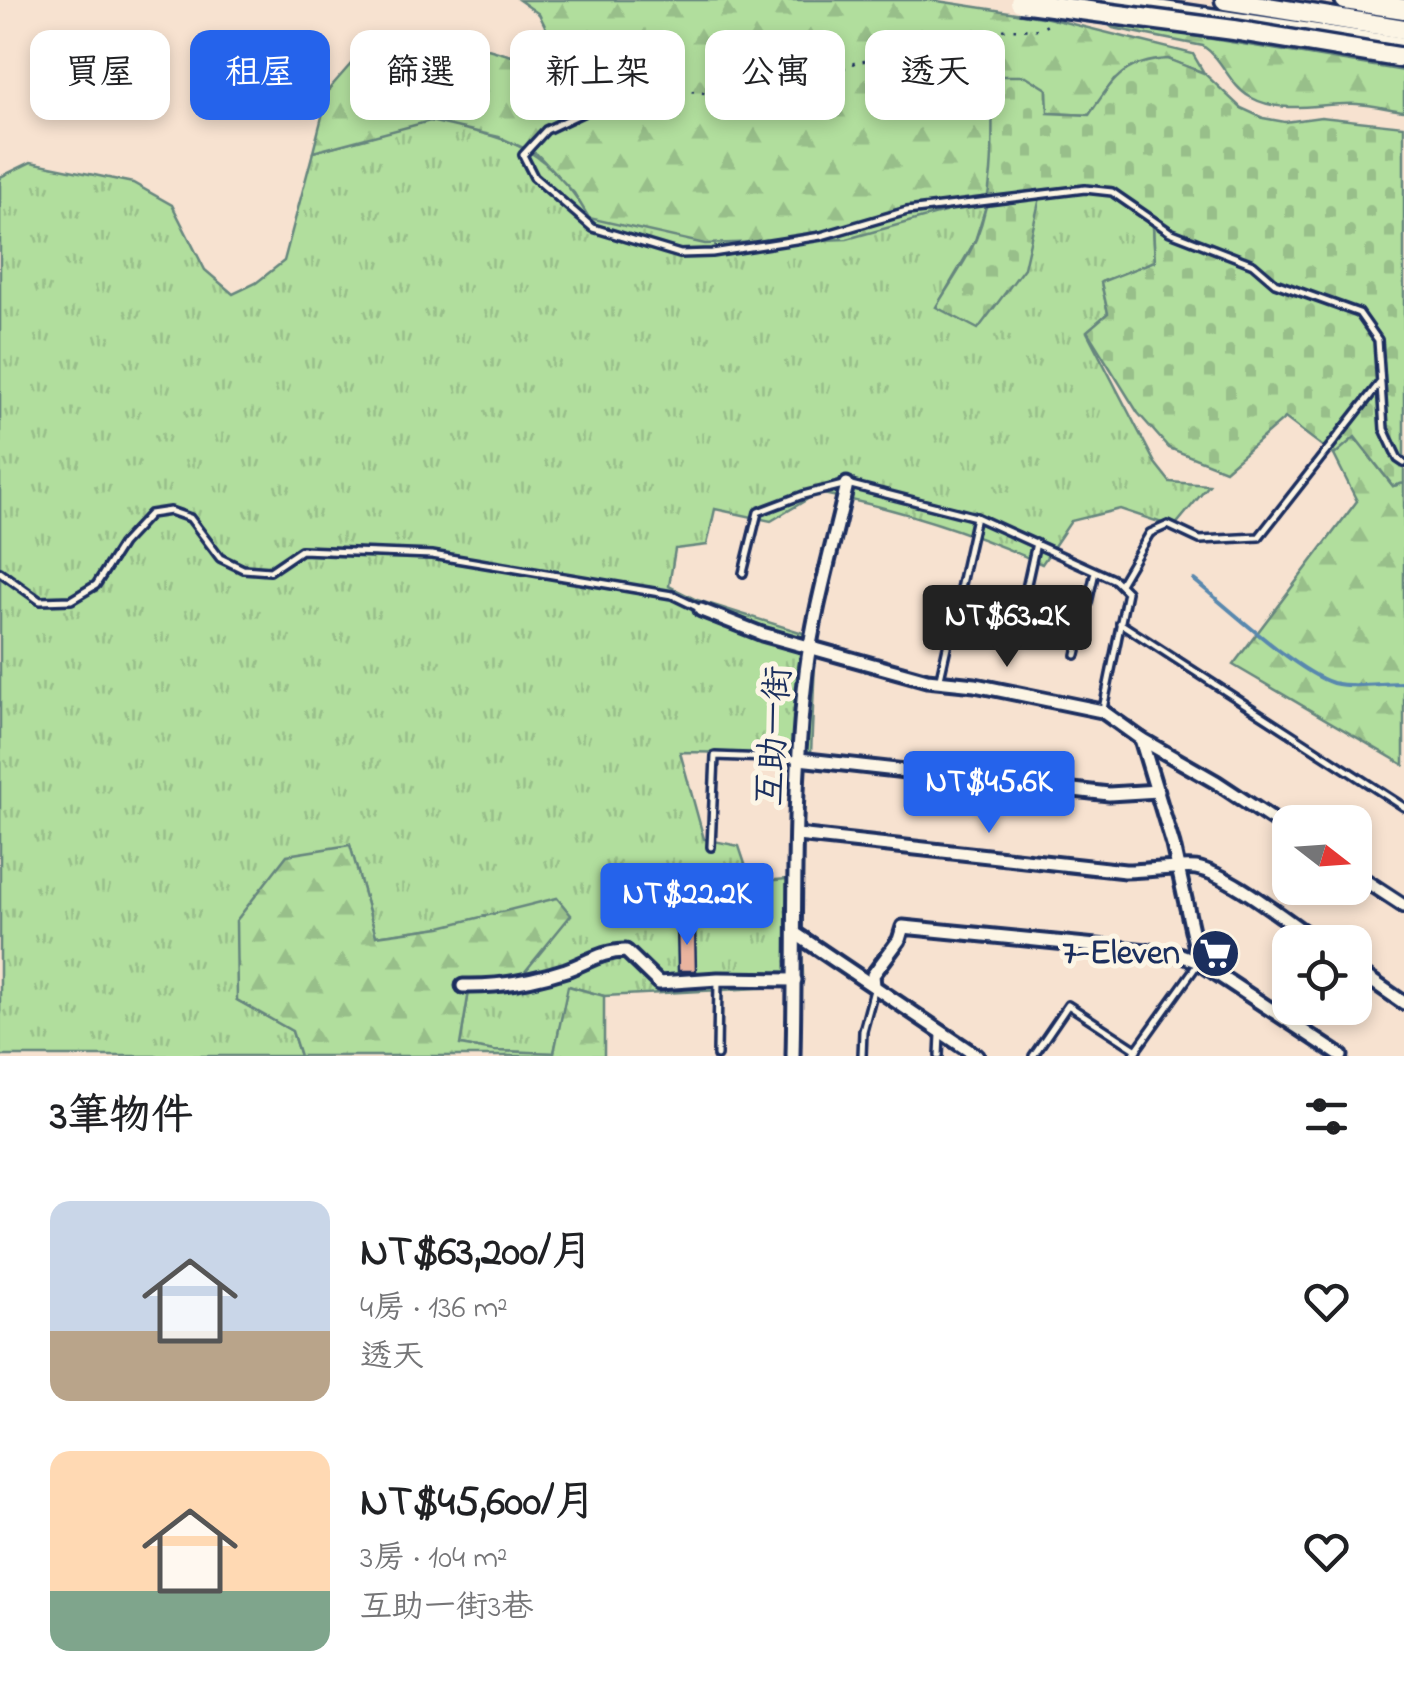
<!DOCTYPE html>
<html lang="zh-TW">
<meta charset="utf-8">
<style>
:root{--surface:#fff;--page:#f6f6f6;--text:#202124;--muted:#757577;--accent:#2563eb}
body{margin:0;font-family:"Indie Flower","LXGW WenKai TC",sans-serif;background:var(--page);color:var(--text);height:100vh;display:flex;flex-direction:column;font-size:38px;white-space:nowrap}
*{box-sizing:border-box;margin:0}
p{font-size:32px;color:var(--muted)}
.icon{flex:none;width:55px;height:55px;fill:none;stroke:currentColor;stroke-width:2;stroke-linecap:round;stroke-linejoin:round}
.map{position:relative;height:1056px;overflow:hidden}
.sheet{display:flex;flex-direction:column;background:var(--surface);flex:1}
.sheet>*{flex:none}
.hud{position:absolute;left:30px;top:30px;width:1345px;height:90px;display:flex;gap:20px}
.needle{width:65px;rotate:107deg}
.tools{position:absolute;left:1272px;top:805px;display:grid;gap:20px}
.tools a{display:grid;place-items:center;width:100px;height:100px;border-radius:20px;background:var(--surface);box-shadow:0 5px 15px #0003;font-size:50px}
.price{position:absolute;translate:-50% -85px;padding:0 22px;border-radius:10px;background:var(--accent);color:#fff;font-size:32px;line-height:65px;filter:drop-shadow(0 2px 5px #0008)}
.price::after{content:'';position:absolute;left:50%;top:60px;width:30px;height:22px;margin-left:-15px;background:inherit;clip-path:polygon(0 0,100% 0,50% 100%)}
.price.on{background:#222;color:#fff}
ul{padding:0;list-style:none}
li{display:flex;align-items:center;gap:30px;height:250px;padding:0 50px}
li span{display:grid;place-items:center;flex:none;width:280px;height:200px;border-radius:20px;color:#555}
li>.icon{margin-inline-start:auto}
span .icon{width:120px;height:120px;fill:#fffc;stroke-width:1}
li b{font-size:42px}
h2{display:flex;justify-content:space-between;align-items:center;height:120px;padding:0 50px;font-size:42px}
.pill{padding:0 35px;border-radius:20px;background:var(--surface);box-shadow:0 5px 15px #0003;font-size:35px;line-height:90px}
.pill.on{background:var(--accent);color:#fff}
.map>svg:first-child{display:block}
.grass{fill:url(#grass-tufts);stroke:#66867e;stroke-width:2.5}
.forest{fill:url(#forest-firs);stroke:#66867e;stroke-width:2.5}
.cemetery{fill:url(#cemetery-stones);stroke:#66867e;stroke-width:2.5}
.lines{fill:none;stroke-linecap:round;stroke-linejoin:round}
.stream{stroke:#5988ae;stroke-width:4}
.building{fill:#eab49f;stroke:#1b2f5e;stroke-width:2.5}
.lane-casing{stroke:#1b2f5e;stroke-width:12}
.street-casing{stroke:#1b2f5e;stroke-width:19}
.primary-casing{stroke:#1b2f5e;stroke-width:25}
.path{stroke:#1b2f5e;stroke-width:2.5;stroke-dasharray:2.5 8;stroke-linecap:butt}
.lane{stroke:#fcf5e5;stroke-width:5}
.street{stroke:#fcf5e5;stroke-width:11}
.primary{stroke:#fcf5e5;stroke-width:18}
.primary-bridge-casing{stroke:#1b2f5e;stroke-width:25;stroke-linecap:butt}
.primary-bridge{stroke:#fcf5e5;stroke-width:18}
.labels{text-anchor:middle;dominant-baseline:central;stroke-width:10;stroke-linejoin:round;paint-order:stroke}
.street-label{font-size:35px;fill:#1b2f5e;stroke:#fcf5e5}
.poi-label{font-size:35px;font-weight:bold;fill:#1b2f5e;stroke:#fcf5e5;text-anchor:end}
</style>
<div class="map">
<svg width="1404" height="1056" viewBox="0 0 1404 1056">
<defs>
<pattern id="grass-tufts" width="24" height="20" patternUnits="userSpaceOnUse" patternTransform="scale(2.5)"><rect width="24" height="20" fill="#b1de9d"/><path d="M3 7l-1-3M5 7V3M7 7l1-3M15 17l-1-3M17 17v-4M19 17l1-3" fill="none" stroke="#98bf8a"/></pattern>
<pattern id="forest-firs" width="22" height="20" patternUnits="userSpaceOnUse" patternTransform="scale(2.5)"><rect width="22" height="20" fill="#b1de9d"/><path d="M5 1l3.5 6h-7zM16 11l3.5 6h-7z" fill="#98bf8a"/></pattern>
<pattern id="cemetery-stones" width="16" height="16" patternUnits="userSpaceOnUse" patternTransform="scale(2.5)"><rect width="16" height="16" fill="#b1de9d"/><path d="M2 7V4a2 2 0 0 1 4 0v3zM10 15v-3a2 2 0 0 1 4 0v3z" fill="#98bf8a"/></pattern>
</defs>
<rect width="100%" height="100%" fill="#f7e2d0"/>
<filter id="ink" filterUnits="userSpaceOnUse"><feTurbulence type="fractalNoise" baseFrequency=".01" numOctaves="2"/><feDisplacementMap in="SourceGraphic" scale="20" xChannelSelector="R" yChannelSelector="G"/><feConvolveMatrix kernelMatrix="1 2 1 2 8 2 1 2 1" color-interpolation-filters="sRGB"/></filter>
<g filter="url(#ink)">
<path class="grass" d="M430,120C512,140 543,143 590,218L988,200L975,241L937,306L1041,193L1052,189L1076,186L1113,194L1144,216L1153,226L1155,262L1101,282L1108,313L1087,332L1155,463L1170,482L1209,485L1174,527L1120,509L1071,521L1042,564C970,531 896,508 818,493L771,521L715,509L707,545L675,549L669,586L697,600L816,637L811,754L680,752L704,839L739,846L751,882L799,878L803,975L782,987L604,996L569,986L554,1053L494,1051L460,1045L471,979L441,927L376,936L350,845L237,1000L292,1031L300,1056H0V177L31,162L133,183L172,205L205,270L233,294L256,283L284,261L313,152Z"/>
<g class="forest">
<path d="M519,0H931L1048,18L1193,54L1204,73L1168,59L1114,80L1090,115L1047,113L993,179L988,200L847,239L705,244L589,218L574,193L537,154L499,137L430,121L313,152L329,89L371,41L488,49L532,62L553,42L539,14Z"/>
<path d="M1104,21L1404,71V111C1389,109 1373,105 1357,104C1321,102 1284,116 1250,97C1229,85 1223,59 1203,46L1113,28Z"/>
<path d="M1354,437L1393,486L1404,483V765L1233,665L1357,501L1334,455Z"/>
<path d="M350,845L376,936L441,927L557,898L571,915L519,979H471L460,1045L494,1051L554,1053L568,986L604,996V1056H300L292,1031L237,1000L236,921L287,855Z"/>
</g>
<path class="cemetery" d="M1168,59L1204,73L1241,108L1263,118L1285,122L1321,117L1404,126V483L1393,486L1355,437L1334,455L1285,418L1225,470L1169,448L1138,413L1087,331L1108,313L1101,282L1155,261L1153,226L1144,216L1113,194L1076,186L1041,193L1024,268L978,329L936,307C949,285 966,262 976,239C997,186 992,132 992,76H1026L1047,89L1048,113L1089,115C1114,79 1122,62 1168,59Z"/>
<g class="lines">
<path class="stream" d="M1194,580C1226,606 1297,672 1333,683C1354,688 1382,683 1404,683"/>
</g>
<path class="building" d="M695,924L696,971H678L677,925Z"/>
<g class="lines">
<defs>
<g id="lane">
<path d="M644,84L546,130L523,155L534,177L593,228L680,254L712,253L821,236L907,211L1085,189L1112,192L1170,232L1253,264L1275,283L1359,313L1378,340L1384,429L1398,459L1404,463"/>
<path d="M0,572L40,601L71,600L96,585L122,544L150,514L170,511L190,518L220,558L243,569L270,571L301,550L432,555L672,595L701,609"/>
<path d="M743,573L758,512L803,495L847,484L976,517L1115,580L1127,592L1103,709"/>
<path d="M1120,584L1150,533L1168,525L1200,540L1259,537L1379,384"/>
<path d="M1120,623L1404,807"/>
<path d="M1014,643L1036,543"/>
<path d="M1076,655L1095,572"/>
<path d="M940,678L976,517"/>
<path d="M711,847L715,756L796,759"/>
<path d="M717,1056L718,979"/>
<path d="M862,1056L863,1031L874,990"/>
<path d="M939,1056L940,1034"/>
<path d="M1033,1056L1068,1005L1137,1050"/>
<path d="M1132,1056L1197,965"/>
</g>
<g id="street">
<path d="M701,610L762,634L927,680L975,685L1102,711L1141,739L1173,845L1199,962"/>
<path d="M1141,739L1216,782L1290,831"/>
<path d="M799,759L1109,794L1158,791"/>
<path d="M797,835L1125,871C1142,871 1184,866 1196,868C1230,874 1288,922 1318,942"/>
<path d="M1355,874L1404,906"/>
<path d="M796,934L977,1056"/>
<path d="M1355,969L1404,1003"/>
<path d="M463,986C499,987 532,981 566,970C588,962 602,951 626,951L659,983L718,979L795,980"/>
<path d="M874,986L873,975L899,940L903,927L1178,954L1199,962L1341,1056"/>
<path d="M793,1056C796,928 791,799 806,672C814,609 833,546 847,484"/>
</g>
<g id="primary">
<path d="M1090,0L1404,47"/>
<path d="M1225,0L1404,29"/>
<path d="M1345,0L1404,9"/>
</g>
</defs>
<use href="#lane" class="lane-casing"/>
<use href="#street" class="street-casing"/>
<use href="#primary" class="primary-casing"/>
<path class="path" d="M650,85L744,99L815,83L856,62L880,59L922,77C952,65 971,39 999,31C1018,25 1038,37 1053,20"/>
<use href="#lane" class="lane"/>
<use href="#street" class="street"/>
<use href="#primary" class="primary"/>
<defs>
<path id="primary-bridge" d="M1020,2L1234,30L1404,58"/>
</defs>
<use href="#primary-bridge" class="primary-bridge-casing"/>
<use href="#primary-bridge" class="primary-bridge"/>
</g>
</g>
<defs>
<symbol id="supermarket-disc" viewBox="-11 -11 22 22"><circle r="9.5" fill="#1b2f5e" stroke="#fcf5e5"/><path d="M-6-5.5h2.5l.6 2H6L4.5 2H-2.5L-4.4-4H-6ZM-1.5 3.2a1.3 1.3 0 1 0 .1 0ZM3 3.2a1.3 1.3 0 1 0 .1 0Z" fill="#fff"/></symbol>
</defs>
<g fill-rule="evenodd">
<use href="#supermarket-disc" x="1188" y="926" width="55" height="55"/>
</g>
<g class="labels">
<g class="street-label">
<text transform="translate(776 736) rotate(-86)">互助一街</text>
</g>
<g class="poi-label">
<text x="1180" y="954">7-Eleven</text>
</g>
</g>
</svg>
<div class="tools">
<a><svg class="needle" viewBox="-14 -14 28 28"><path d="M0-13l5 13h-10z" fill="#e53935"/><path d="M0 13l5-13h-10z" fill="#757577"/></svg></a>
<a><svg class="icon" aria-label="locate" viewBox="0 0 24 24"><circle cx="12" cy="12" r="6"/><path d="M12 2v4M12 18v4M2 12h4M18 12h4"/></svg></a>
</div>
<b class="price on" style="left:1007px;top:670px">NT$63.2K</b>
<b class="price" style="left:989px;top:836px">NT$45.6K</b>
<b class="price" style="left:687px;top:948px">NT$22.2K</b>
<div class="hud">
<a class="pill">買屋</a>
<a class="pill on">租屋</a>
<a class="pill">篩選</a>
<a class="pill">新上架</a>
<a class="pill">公寓</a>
<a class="pill">透天</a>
</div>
</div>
<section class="sheet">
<h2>3筆物件<svg class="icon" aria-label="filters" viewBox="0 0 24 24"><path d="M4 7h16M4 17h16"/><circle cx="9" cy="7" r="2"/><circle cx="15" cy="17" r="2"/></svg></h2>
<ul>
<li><span style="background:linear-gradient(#c9d6e8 65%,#b9a48a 0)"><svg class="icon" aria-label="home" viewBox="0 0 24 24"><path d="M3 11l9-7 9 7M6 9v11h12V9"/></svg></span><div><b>NT$63,200/月</b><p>4房 · 136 m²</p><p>透天</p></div><svg class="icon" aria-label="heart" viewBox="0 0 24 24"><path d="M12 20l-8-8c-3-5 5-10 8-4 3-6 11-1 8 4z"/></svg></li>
<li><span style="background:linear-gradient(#ffd9b3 70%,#7fa58c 0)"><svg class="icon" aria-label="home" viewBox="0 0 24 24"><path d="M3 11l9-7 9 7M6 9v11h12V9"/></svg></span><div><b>NT$45,600/月</b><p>3房 · 104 m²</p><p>互助一街3巷</p></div><svg class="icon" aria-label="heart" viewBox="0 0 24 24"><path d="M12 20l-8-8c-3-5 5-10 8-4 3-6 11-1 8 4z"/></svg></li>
</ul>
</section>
